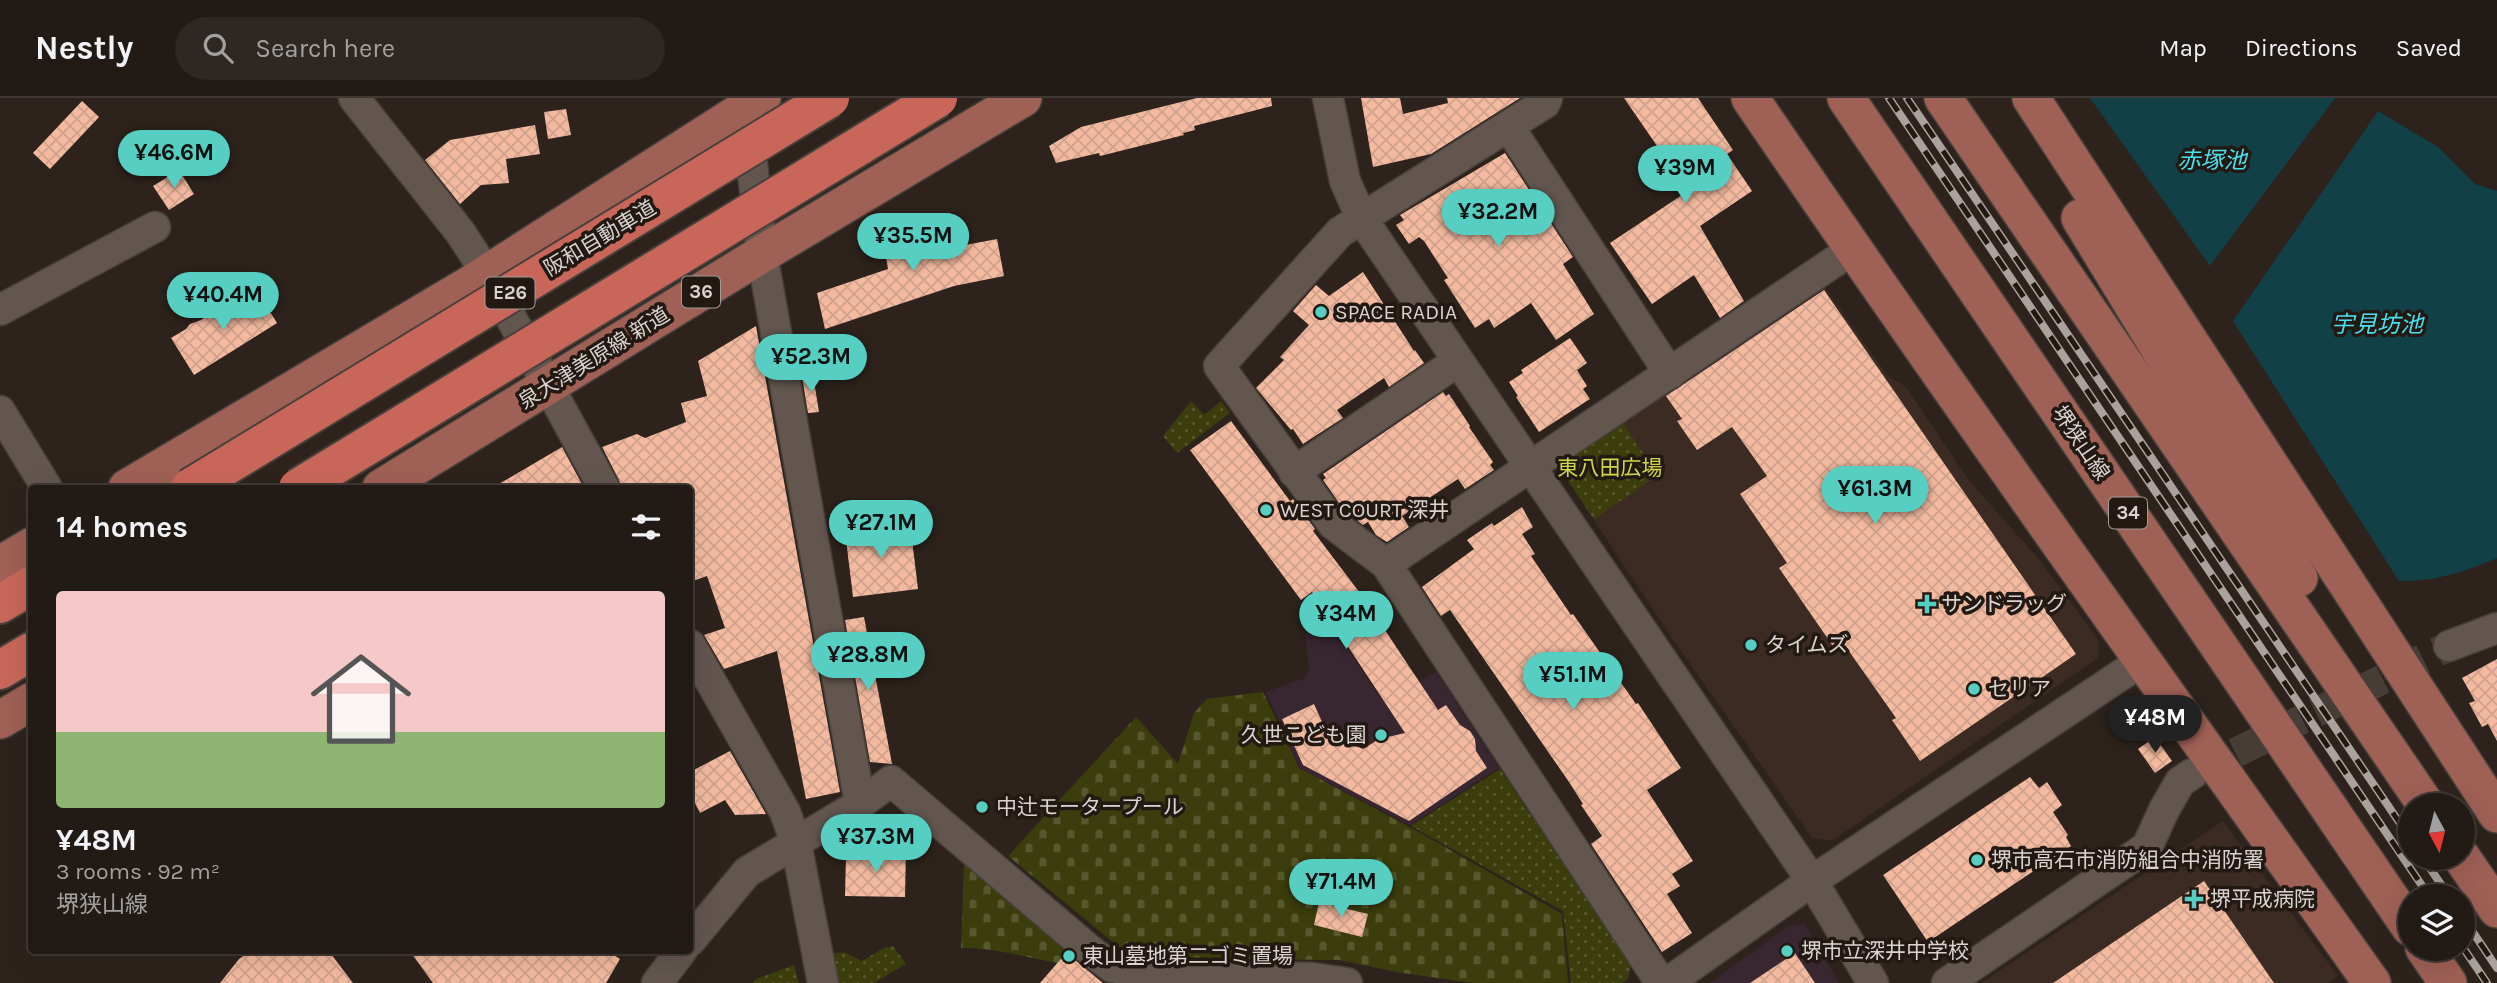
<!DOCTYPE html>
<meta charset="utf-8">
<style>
:root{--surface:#221a15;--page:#2e2722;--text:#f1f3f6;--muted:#a2a1a0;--line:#3f3834;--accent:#57cec2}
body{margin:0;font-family:Karla,"Noto Sans JP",sans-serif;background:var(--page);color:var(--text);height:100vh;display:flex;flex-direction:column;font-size:26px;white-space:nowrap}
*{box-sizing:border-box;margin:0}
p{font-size:23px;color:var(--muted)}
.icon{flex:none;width:38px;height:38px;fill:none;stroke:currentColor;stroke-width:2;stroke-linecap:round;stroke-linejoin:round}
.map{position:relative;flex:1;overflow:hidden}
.sheet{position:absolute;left:28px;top:387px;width:665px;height:469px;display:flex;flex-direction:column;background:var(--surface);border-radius:7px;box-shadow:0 7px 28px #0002,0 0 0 2px var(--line)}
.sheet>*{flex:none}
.needle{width:46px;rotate:173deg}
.tools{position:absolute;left:2398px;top:695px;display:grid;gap:14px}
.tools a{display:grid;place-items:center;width:77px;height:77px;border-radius:50%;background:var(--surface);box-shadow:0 7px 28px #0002,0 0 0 2px var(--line);font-size:35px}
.price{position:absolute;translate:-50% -60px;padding:0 16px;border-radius:24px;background:var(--accent);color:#111;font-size:23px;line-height:46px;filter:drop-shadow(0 2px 4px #0008)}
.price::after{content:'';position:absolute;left:50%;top:42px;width:21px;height:16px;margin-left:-10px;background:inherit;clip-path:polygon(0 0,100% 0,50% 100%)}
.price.on{background:#222;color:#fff}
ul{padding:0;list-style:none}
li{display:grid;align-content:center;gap:14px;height:371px;padding:0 28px}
li span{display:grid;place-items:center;height:217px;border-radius:7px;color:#555}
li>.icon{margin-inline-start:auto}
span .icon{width:126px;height:126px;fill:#fffc;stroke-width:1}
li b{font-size:30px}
h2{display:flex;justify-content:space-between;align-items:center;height:84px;padding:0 28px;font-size:30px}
header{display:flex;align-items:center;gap:42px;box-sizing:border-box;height:98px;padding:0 35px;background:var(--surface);border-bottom:2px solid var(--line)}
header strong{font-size:33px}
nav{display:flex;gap:38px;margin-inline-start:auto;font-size:24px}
.search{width:490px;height:63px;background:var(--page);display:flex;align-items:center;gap:18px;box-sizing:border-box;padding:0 24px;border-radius:38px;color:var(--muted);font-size:26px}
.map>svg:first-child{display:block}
.built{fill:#3b2b22}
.education{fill:#382630}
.grass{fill:url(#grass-dots)}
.cemetery{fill:url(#cemetery-stones)}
.water{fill:#114147}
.building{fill:url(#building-cross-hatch)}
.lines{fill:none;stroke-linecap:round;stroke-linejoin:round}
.minor-tunnel{stroke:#473d37;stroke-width:30;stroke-dasharray:30 15;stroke-linecap:butt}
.minor-casing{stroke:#48403b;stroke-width:33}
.major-casing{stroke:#48403b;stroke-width:40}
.highway-casing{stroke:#48403b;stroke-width:42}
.minor{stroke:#62564f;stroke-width:30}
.major{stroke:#9f6055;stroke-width:37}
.highway{stroke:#c86759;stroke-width:38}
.rail-casing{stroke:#aaa29d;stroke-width:8}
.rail{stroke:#231913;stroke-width:5;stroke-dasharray:16;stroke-linecap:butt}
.highway-bridge-casing{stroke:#48403b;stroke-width:42;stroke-linecap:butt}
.highway-bridge{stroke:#c86759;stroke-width:38}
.poi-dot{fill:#57cec2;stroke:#231913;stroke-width:2.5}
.labels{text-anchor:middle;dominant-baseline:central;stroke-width:7;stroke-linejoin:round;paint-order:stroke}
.shield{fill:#231913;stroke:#a39b97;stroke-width:2}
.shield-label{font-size:19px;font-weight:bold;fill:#dad3cf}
.street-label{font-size:21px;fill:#dad3cf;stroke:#231913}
.poi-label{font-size:21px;fill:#dad3cf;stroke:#231913;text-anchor:start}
.park-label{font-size:21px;fill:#d0d54a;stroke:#231913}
.water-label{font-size:23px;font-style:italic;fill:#48e0f0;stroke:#231913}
</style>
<header>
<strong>Nestly</strong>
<div class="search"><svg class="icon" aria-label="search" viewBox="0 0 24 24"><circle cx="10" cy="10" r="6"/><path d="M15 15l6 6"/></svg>Search here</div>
<nav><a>Map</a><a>Directions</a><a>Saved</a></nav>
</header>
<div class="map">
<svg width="2497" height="885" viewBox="0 0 2497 885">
<defs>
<pattern id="grass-dots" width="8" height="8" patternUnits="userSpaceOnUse" patternTransform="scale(1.75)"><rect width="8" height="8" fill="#3c3d0c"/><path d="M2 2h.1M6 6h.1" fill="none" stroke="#58582e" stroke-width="1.8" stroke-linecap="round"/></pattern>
<pattern id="cemetery-stones" width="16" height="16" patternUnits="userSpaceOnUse" patternTransform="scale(1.75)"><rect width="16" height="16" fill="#3c3d0c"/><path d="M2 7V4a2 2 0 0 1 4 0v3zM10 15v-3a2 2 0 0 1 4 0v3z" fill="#58582e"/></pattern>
<pattern id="building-cross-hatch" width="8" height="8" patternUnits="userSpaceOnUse" patternTransform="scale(1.75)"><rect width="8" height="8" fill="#f4baa0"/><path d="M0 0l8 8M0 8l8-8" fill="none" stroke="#d0a18c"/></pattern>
</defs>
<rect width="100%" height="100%" fill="#2d231c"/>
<g class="built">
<path d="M1824,188L1887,277L1906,289L1968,381L2042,465L2099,543L2098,560L1832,743L1812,740L1672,540L1564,377L1565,362Z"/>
<path d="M2223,723L2338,878L2328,885H1981Z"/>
</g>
<g class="education">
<path d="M1322,513L1383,604L1436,573L1499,670L1410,727L1299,670L1266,594L1305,580L1309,569L1305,537L1315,519Z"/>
<path d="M1805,826L1839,885H1710L1788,828Z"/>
</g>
<g class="grass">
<path d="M1191,303L1204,317L1221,303L1230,315L1177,355L1163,338Z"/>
<path d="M1622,324L1658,377L1594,421L1564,377L1565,362Z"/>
<path d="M1500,671L1631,868L1628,881L1622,885H1571L1563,813L1411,728Z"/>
<path d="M893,848L906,866L874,885H837L830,856L844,854L862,863L884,850Z"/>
<path d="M794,867L799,885H752L756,881Z"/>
</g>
<g class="cemetery">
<path d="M1263,594L1299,670L1417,733L1562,816L1568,885H1473L1396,874L1339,862L1177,860L1124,853L1008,758L1136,619L1178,666L1194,615L1207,601Z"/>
<path d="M964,763L1081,862L1077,867C1038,864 1000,849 961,850Z"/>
</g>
<g class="water">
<path d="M2090,0H2335L2210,168Z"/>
<path d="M2378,13L2438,49L2475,86L2497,93V460C2465,474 2433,484 2399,483L2233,223Z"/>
</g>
<g class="building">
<path d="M1197,0H1271L1272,8L1194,28L1195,32L1183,35L1184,37L1100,58L1099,55L1056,65L1049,48L1081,29Z"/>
<path d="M1361,0H1400L1403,16L1448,5L1447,0H1520L1431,56L1373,69Z"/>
<path d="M1624,0H1698L1733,52L1727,56L1752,93L1700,128L1744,203L1720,220L1694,177L1652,206L1610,145L1688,93Z"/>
<path d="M82,3L99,19L50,71L33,55Z"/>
<path d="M566,11L571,37L548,41L544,14Z"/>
<path d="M535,27L540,56L506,61L509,85L481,87L460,106L425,62L450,42Z"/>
<path d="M1505,55L1573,159L1563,166L1594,216L1556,242L1531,205L1494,230L1489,221L1475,230L1444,182L1448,180L1424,143L1419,139L1409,146L1396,127L1404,122L1400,117Z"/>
<path d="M179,72L194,96L169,112L153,88Z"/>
<path d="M950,115L955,149L997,141L1004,178L954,188L825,231L817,195L888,171L886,159L897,141L936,119Z"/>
<path d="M1363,174L1414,253L1415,252L1424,265L1389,289L1384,280L1337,312L1343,320L1303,346L1293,331L1291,332L1256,290L1284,262L1280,259L1309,227L1293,213L1316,187L1329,198Z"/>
<path d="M1824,192L2076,556L1920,663L1892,622L1896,620L1846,549L1837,554L1779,470L1787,465L1740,396L1767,378L1732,329L1697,352L1677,323L1682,321L1666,298Z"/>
<path d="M245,194L252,205L261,199L277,225L194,277L171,240L186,231L190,226L201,222L218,211L223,204L231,203Z"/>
<path d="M756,228L840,694L806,701L777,553L724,571L704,537L725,530L707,478L690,484V390H621L619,382L602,349L637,336L645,340L686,324L681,305L707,298L698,263Z"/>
<path d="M1570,240L1587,265L1577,272L1587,288L1583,291L1590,301L1539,334L1516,299L1518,298L1509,284L1523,275L1521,272Z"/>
<path d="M813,277L819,314L808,315L802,279Z"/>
<path d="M1443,294L1446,298L1449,296L1470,328L1469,329L1493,364L1490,367L1494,372L1465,391L1458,381L1402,418L1409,429L1387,444L1376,437L1368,424L1363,427L1358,423L1348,409L1344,412L1323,382L1326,380L1323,376Z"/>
<path d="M1231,323L1290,403L1293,401L1315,431L1313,433L1363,499L1438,612L1446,607L1460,627L1470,633L1475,641L1476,653L1487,670L1409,723L1303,667L1282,621L1314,606L1328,637L1363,651L1379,641L1405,635L1312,494L1301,502L1190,352Z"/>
<path d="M562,349L584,390H492Z"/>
<path d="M1522,409L1533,429L1522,436L1535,456L1531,458L1571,517L1573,516L1636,606L1638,605L1681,670L1647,692L1693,763L1672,776L1680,788L1667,796L1692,835L1662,854L1591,746L1602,738L1581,707L1583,706L1569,684L1450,512L1441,518L1422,489L1474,451L1467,442L1492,425L1494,428Z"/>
<path d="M910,425L918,491L853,499L845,433Z"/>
<path d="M864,519L892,666L870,664L845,522Z"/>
<path d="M2497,561V643L2488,626L2482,629L2469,605L2475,603L2462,580Z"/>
<path d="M2155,639L2172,663L2155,675L2138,651Z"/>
<path d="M730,653L766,716L735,717L725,702L700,715L690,695V674Z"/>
<path d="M2030,679L2039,690L2047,684L2062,707L2053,714L2068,737L2066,739L2071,748L1928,844L1883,777Z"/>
<path d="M870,751L906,752L905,799L845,798L846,757H869Z"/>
<path d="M2204,783L2274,885H2053Z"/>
<path d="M1319,804L1368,816L1362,839L1314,827Z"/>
<path d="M252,852H328L353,885H220L239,861Z"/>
<path d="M409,852H606L620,861L606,885H433Z"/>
<path d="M1066,855L1081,867L1103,885H1040Z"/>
<path d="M1795,855L1815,885H1750Z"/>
</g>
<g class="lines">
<path class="minor-tunnel" d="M2195,675L2449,548"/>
<defs>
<g id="minor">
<path d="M354,0L460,134L486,174L604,390"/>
<path d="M1328,0L1345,83L1362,121L1812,783L1873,885"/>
<path d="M1547,0L1545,5L1340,134L1219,268L1333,426L1386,466L1661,885"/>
<path d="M1509,29L1670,276"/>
<path d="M748,30L762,156L860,706"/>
<path d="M0,212L155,129"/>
<path d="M0,313L47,390"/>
<path d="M1294,374L1458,263"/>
<path d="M1386,466L1853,151"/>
<path d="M690,547L785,714L796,745L823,885"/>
<path d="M2449,548L2497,530"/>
<path d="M690,843L747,774L860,706L891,683L1092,854L1112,869L1153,877L1313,880L1347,885"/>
<path d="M657,885L682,852"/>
<path d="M1667,885L1812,783L2142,563"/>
<path d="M1947,885L2147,749L2164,712L2180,684L2192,676"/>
</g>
<g id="major">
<path d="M1750,0C1953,298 2163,591 2372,885"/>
<path d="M1846,0L2410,829"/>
<path d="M1943,0L2426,707"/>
<path d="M2031,0L2497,716"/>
<path d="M2080,120L2299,480"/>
<path d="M127,390L466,189L762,0"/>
<path d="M381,390L762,156L1023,0"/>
<path d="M0,467L32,448"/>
<path d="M0,622L32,603"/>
<path d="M2462,760L2497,811"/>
<path d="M2424,850L2448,885"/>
</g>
<g id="highway">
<path d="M0,506L32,487"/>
<path d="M0,572L32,553"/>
</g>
</defs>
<use href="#minor" class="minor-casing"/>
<use href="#major" class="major-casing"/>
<use href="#highway" class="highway-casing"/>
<use href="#minor" class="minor"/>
<use href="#major" class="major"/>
<use href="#highway" class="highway"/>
<defs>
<g id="rail">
<path d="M1889,0L2429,798"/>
<path d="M1907,0L2410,740"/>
<path d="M2423,760L2449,798"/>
<path d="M2462,818L2497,870"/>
<path d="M2462,848L2487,885"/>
</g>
</defs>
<use href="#rail" class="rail-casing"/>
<use href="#rail" class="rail"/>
<defs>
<g id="highway-bridge">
<path d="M190,390L830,0"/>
<path d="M298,390L938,0"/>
</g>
</defs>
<use href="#highway-bridge" class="highway-bridge-casing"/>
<use href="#highway-bridge" class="highway-bridge"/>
</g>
<g class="poi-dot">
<circle cx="1321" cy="214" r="7"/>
<circle cx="1266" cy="412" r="7"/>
<path d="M1923.5 495.5h7v7h7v7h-7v7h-7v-7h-7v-7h7z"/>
<circle cx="1751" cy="547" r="7"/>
<circle cx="1974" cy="591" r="7"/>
<circle cx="1381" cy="637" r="7"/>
<circle cx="982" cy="709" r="7"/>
<circle cx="1977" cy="762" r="7"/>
<path d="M2190.5 790.5h7v7h7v7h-7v7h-7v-7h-7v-7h7z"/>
<circle cx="1787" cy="853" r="7"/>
<circle cx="1069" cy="858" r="7"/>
</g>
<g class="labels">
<g class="shield">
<rect x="682" y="178.5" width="38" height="31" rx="5"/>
<rect x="485.5" y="179.5" width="49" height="31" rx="5"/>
<rect x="2109" y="399.5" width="38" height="31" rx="5"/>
</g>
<g class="shield-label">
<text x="701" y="194">36</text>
<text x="510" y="195">E26</text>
<text x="2128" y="415">34</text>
</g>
<g class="street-label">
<text transform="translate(600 140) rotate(-31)">阪和自動車道</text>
<text transform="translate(594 260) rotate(-32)">泉大津美原線 新道</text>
<text transform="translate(2081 345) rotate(56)">堺狭山線</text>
</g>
<g class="poi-label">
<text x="1335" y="214">SPACE RADIA</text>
<text x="1280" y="412">WEST COURT 深井</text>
<text x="1941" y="506">サンドラッグ</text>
<text x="1765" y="547">タイムズ</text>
<text x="1988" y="591">セリア</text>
<text x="1367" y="637" text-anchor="end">久世こども園</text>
<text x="996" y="709">中辻モータープール</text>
<text x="1991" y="762">堺市高石市消防組合中消防署</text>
<text x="2210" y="801">堺平成病院</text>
<text x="1801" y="853">堺市立深井中学校</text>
<text x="1083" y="858">東山墓地第二ゴミ置場</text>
</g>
<g class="park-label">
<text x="1610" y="370">東八田広場</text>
</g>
<g class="water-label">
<text x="2212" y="62">赤塚池</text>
<text x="2377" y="226">宇見坊池</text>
</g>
</g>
</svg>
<div class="tools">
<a><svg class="needle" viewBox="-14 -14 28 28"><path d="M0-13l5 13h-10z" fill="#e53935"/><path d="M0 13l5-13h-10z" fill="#a2a1a0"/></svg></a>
<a><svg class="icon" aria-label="layers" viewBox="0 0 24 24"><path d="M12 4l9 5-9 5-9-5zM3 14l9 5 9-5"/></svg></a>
</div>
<b class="price" style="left:174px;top:92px">¥46.6M</b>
<b class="price" style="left:1685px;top:107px">¥39M</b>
<b class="price" style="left:1498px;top:151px">¥32.2M</b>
<b class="price" style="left:913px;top:175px">¥35.5M</b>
<b class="price" style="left:223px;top:234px">¥40.4M</b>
<b class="price" style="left:811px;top:296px">¥52.3M</b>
<b class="price" style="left:1875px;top:428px">¥61.3M</b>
<b class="price" style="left:881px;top:462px">¥27.1M</b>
<b class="price" style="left:1346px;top:553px">¥34M</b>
<b class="price" style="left:868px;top:594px">¥28.8M</b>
<b class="price" style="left:1573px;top:614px">¥51.1M</b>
<b class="price on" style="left:2155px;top:657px">¥48M</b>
<b class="price" style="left:876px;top:776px">¥37.3M</b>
<b class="price" style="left:1341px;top:821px">¥71.4M</b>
<section class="sheet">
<h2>14 homes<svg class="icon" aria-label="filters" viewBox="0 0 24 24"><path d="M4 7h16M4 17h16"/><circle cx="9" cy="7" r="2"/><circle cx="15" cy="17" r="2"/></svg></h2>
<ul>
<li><span style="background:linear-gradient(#f6c9c9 65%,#8fb573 0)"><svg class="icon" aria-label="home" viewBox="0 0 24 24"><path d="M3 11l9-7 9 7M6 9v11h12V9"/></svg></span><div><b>¥48M</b><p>3 rooms · 92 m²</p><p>堺狭山線</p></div></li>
</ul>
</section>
</div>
